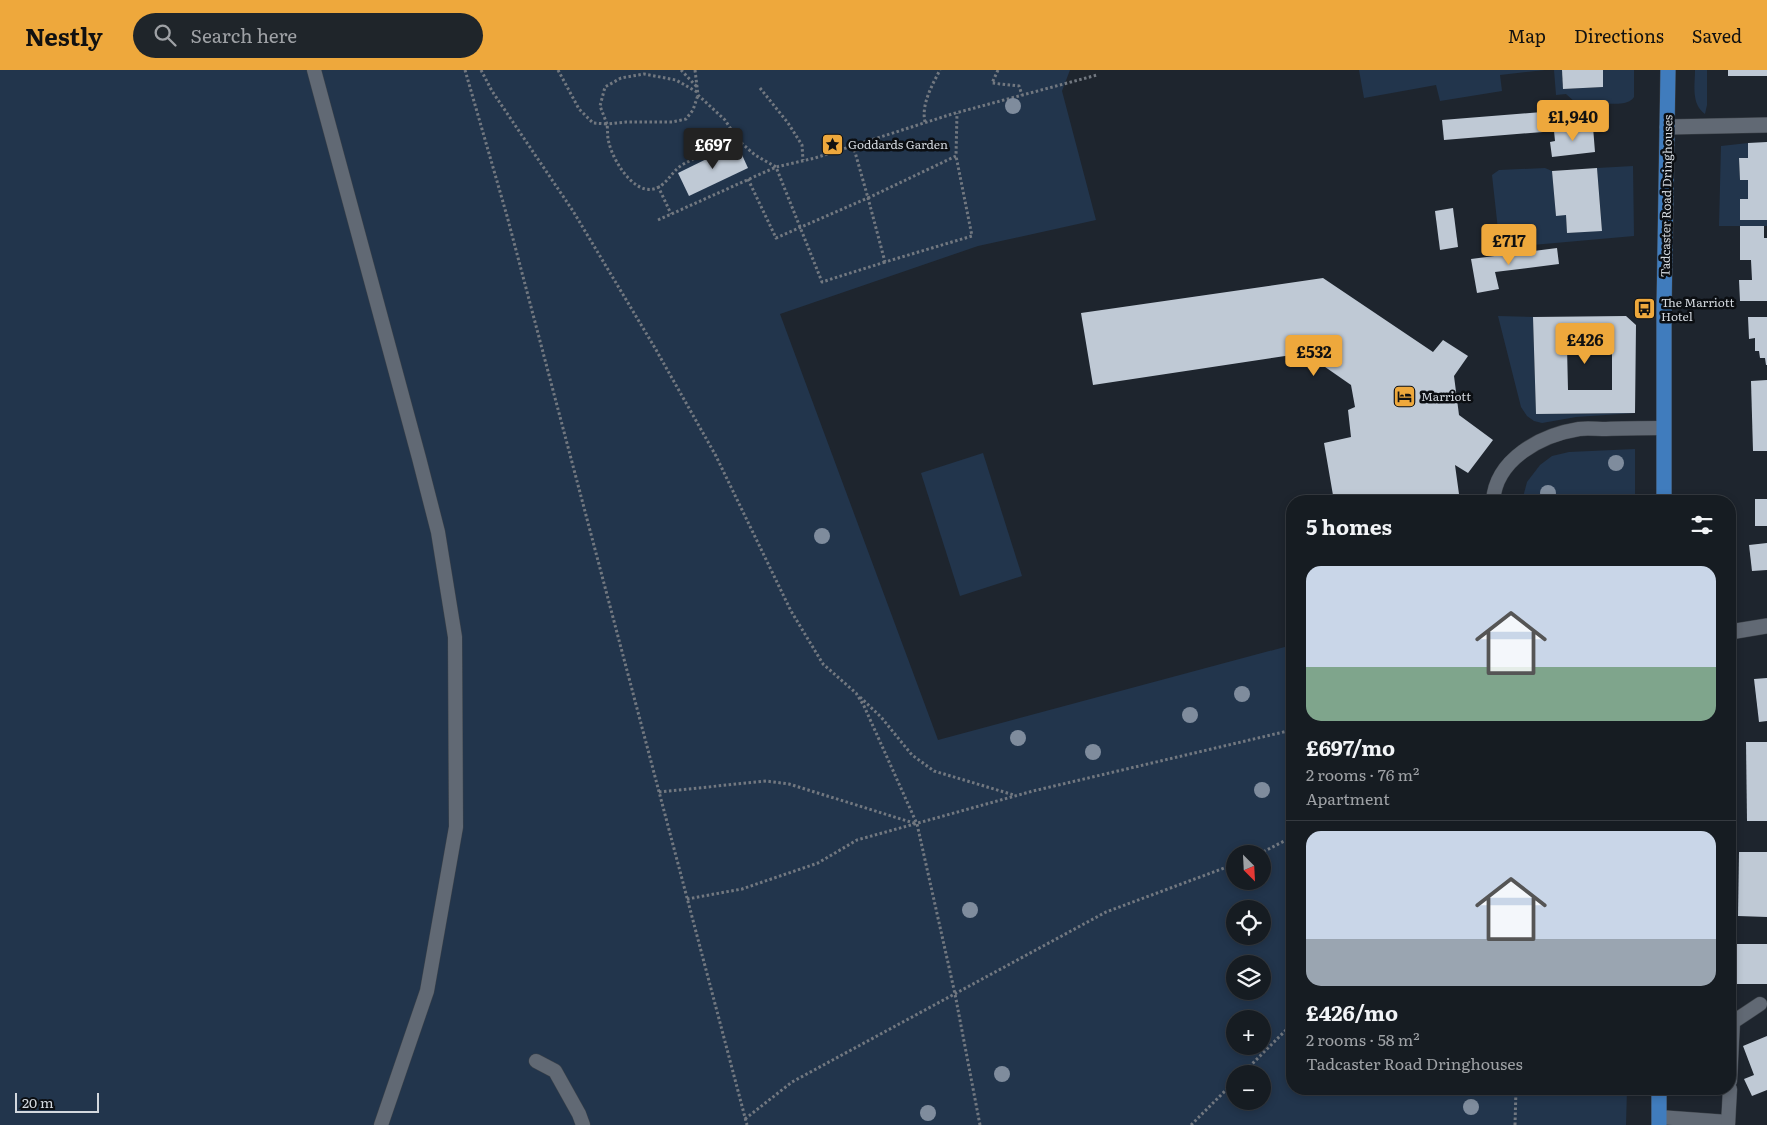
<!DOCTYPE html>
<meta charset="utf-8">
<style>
:root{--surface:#161c22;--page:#1f252a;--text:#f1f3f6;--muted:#9ea1a5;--line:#353a40;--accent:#eea83c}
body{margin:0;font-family:Literata,serif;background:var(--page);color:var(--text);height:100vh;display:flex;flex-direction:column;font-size:19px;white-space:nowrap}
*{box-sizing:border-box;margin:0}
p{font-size:16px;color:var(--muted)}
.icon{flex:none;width:28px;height:28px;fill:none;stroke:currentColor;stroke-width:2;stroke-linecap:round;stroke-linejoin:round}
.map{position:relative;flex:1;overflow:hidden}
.panel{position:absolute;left:1286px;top:425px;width:450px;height:600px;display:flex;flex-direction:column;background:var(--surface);border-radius:20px;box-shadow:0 2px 8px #0003,0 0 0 1px var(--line)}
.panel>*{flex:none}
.needle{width:32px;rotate:156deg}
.controls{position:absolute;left:1226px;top:775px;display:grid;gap:10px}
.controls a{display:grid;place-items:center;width:45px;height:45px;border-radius:50%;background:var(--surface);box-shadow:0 2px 8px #0003,0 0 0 1px var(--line);font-size:25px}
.scale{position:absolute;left:15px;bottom:12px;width:84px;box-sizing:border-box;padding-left:5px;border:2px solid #d3d8de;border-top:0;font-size:14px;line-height:18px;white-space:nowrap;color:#d3d8de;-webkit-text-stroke:4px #0b0e12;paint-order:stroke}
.price{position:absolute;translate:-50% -42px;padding:0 11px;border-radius:5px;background:var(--accent);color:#111;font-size:16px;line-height:32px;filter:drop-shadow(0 1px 2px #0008)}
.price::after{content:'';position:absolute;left:50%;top:30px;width:15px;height:11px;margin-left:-8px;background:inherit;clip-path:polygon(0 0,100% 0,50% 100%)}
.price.current{background:#222;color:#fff}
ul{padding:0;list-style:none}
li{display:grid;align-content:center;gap:10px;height:265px;padding:0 20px}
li+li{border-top:1px solid var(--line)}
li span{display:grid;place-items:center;height:155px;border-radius:15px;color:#555}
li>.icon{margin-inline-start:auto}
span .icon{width:90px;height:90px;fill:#fffc;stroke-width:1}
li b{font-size:21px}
h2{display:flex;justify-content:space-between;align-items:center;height:60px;padding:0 20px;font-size:21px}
header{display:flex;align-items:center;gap:30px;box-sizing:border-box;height:70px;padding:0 25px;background:var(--accent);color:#111}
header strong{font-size:24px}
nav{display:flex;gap:28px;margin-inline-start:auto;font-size:18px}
.search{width:350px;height:45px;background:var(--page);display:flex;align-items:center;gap:12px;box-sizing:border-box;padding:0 18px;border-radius:28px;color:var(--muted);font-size:19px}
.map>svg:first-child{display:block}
.green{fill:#22354c;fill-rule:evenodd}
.building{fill:#bfc9d5;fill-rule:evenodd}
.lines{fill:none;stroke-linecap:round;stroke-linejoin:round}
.service-casing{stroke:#3d434a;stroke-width:15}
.minor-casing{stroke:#3d434a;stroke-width:16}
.primary-casing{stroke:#3d434a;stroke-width:16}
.path{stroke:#727880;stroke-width:3;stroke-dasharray:2.5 2.5;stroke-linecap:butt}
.service{stroke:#616974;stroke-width:14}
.minor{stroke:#616974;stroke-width:15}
.primary{stroke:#407cbd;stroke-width:15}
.tree{fill:#7f8c9d}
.labels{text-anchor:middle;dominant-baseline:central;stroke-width:5;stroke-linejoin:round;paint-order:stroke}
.poi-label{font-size:12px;fill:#d3d8de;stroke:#0b0e12;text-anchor:start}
.street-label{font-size:12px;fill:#d3d8de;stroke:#0b0e12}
</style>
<header>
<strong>Nestly</strong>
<div class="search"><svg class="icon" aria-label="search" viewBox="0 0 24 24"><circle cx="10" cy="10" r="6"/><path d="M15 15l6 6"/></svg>Search here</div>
<nav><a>Map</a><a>Directions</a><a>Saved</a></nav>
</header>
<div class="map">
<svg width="1767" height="1055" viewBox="0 0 1767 1055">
<rect width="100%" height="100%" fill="#1e252e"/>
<g class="green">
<path d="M0,0H1070L1062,21L1096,150L978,176L780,244L938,670L1292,575V1019H1627L1626,1055H0ZM1235,784H1262V811H1235ZM1235,839H1262V866H1235ZM1235,894H1262V921H1235ZM1235,949H1262V976H1235ZM1235,1004H1262V1031H1235Z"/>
<path d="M1359,0H1545L1500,5L1502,21L1440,31L1436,15L1364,28Z"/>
<path d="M1554,0H1562L1563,19L1603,17V0H1634V27C1628,37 1609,32 1599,35C1594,37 1590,40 1584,40L1566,24L1556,25Z"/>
<path d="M1695,0H1707V35L1705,44C1691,34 1695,15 1695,0Z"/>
<path d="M1748,73V88H1739L1740,110H1748V129H1740V150H1767V156H1719L1721,76Z"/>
<path d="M1633,96L1634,166L1500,178L1492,105L1499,100L1545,98L1552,101L1556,145H1566L1567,163L1602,160L1597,98Z"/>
<path d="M1498,246L1533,247L1536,344L1635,343L1576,347L1542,353L1534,351L1527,346L1521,337Z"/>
<path d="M1635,379V431H1522L1527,412L1540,395L1552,386L1569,382Z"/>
<path d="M983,383L1022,506L960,526L921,403Z"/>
</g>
<g class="building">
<path d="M1562,0H1603V17L1563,19Z"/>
<rect x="1728" y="0" width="39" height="6"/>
<path d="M1542,42L1543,62L1444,70L1442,50Z"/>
<path d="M1593,57L1595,82L1552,87L1550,72L1555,71L1554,61Z"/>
<path d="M1767,72V150H1740V129H1748V110H1740L1739,88H1748V73Z"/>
<path d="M737,74L748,98L689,126L678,103Z"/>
<path d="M1597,98L1602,161L1567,163L1566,145L1556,146L1552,101Z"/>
<path d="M1453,138L1458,177L1440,180L1435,141Z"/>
<path d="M1740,156H1764V168H1767V231H1740L1739,210H1752L1751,190H1740Z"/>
<path d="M1557,178L1559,194L1495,202L1499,219L1477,223L1471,189Z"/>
<path d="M1323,208L1433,282L1443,270L1468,286L1454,306L1459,345L1493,370L1468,403L1455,395L1459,424L1469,431H1334L1324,373L1351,367L1348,340L1355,337L1351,315L1305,283L1093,315L1081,243Z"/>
<path d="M1626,246L1636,255L1635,343L1536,344L1533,247ZM1567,277H1603V283H1612V320H1568Z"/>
<path d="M1748,247H1767V295H1766L1765,288H1760L1759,281H1755V268L1749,269Z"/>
<path d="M1767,310V381H1753L1751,311Z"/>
<rect x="1755" y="429" width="12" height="27"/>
<path d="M1767,473V500L1752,501L1749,475Z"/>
<path d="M1767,608V651L1759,652L1754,609Z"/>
<path d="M1746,672H1767V751H1747Z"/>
<path d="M1739,782H1767V847L1738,846Z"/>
<rect x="1737" y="874" width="30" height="40"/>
<path d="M1767,966V1020L1752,1026L1744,1009L1754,1005L1743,976Z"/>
</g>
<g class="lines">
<defs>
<g id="service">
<path d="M314,0L419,388L438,462L455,567L456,757L427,921L381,1055"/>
<path d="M1493,431C1496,389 1541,365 1579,359C1587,358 1597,359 1606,359C1625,358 1645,358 1664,358"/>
<path d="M536,991L555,1001L579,1044L583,1055"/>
<path d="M1730,1011L1733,952L1760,934"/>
<path d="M1659,1047L1728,1052"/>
<path d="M1728,1055L1730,1019"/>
</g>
<g id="minor">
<path d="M1667,57L1767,55"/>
<path d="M1730,562L1767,556"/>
</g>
<g id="primary">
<path d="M1664,431V239L1668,0"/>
<path d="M1659,1055V1019"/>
</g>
</defs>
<use href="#service" class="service-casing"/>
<use href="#minor" class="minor-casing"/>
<use href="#primary" class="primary-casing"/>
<g class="path">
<path d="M465,0L507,146L747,1055"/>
<path d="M481,0L492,21L573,141L655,278L716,386L791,541L823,594L856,623L864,636L917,754L955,924L980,1055"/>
<path d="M558,0L579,39L593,53L607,54C608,61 607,67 609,73C614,94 640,134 663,114C670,108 674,100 682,95C699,85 720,78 738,70"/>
<path d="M681,0L697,17"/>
<path d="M695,0L698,25L725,50L738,70L755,85L776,97L822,212L885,192"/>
<path d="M998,0L992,13L1019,16L1022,25"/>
<path d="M760,18L788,53L802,75L803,90"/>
<path d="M697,22L676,10L644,4L621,8L605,17L600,36L607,54L626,52H672L686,49L693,40L698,25"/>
<path d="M925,52C921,35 932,15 940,0"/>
<path d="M853,75L868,128L956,86L957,43"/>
<path d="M748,109L776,168L868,128L885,192L972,166L956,86"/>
<path d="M658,116L671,144"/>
<path d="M658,150L776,97L815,88L952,44L1097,5"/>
<path d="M860,627L881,647L912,685L934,701L1014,725"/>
<path d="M659,722L766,711L789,714L917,754"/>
<path d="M1259,784L1292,767"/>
<path d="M687,829L742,819L818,793L857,770L1033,721L1292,660"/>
<path d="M1242,1004L1292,954"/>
<path d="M745,1049L792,1012L1106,842L1235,794"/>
<path d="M1191,1055L1235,1011"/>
<path d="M1515,1055L1516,1019"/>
</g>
<use href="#service" class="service"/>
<use href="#minor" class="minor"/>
<use href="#primary" class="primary"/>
</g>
<g class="tree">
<circle cx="1013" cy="36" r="8"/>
<circle cx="1616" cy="393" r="8"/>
<circle cx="1548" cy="423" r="8"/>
<circle cx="822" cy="466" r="8"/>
<circle cx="1242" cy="624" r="8"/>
<circle cx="1190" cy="645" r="8"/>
<circle cx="1018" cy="668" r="8"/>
<circle cx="1093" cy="682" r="8"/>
<circle cx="1262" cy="720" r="8"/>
<circle cx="970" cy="840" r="8"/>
<circle cx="1002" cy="1004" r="8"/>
<circle cx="1471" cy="1037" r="8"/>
<circle cx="928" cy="1043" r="8"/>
</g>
<defs>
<symbol id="sight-square" viewBox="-11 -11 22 22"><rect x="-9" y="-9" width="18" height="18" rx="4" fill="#eea83c" stroke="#0b0e12"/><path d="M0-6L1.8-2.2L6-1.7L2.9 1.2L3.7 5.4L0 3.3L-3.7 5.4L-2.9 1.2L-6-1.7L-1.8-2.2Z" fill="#111"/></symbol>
<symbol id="bus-square" viewBox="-11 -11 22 22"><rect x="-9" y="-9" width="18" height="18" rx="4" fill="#eea83c" stroke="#0b0e12"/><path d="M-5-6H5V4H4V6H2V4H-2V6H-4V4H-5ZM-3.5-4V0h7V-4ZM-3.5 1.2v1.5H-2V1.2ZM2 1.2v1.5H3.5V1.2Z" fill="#111"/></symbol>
<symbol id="hotel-square" viewBox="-11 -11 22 22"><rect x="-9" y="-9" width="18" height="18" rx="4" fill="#eea83c" stroke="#0b0e12"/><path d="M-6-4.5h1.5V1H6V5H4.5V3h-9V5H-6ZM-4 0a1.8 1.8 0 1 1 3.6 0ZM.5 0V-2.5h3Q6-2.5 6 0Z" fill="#111"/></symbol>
</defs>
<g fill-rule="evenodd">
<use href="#sight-square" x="820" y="62" width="25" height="25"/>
<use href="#bus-square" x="1632" y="226" width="25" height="25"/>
<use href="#hotel-square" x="1392" y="314" width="25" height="25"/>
</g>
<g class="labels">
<g class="poi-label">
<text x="848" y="74">Goddards Garden</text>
<text x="1661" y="232">The Marriott<tspan x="1661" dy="14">Hotel</tspan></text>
<text x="1421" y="326">Marriott</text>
</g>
<g class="street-label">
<text transform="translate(1666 126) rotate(-89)">Tadcaster Road Dringhouses</text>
</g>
</g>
</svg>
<div class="controls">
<a><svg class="needle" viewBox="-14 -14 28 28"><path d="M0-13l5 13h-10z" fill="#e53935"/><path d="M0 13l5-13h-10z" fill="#9ea1a5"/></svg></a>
<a><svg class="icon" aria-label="locate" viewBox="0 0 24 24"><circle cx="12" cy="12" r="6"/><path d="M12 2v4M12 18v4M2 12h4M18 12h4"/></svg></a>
<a><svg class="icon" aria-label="layers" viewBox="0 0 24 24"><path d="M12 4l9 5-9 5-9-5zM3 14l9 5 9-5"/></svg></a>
<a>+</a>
<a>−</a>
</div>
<div class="scale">20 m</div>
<b class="price" style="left:1573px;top:72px">£1,940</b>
<b class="price current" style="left:713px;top:100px">£697</b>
<b class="price" style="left:1509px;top:196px">£717</b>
<b class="price" style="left:1585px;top:295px">£426</b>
<b class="price" style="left:1314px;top:307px">£532</b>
<section class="panel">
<h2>5 homes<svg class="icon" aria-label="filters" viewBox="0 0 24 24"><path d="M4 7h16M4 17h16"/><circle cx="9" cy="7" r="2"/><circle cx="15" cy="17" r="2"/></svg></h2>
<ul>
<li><span style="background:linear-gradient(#c9d6e8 65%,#7fa58c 0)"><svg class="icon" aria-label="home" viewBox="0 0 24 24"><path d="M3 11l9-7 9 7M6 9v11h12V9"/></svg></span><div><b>£697/mo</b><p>2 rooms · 76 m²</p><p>Apartment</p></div></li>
<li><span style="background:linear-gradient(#c9d6e8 70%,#9aa5b1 0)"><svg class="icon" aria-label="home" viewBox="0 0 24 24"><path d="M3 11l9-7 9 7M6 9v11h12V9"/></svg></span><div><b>£426/mo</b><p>2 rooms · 58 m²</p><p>Tadcaster Road Dringhouses</p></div></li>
</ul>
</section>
</div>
